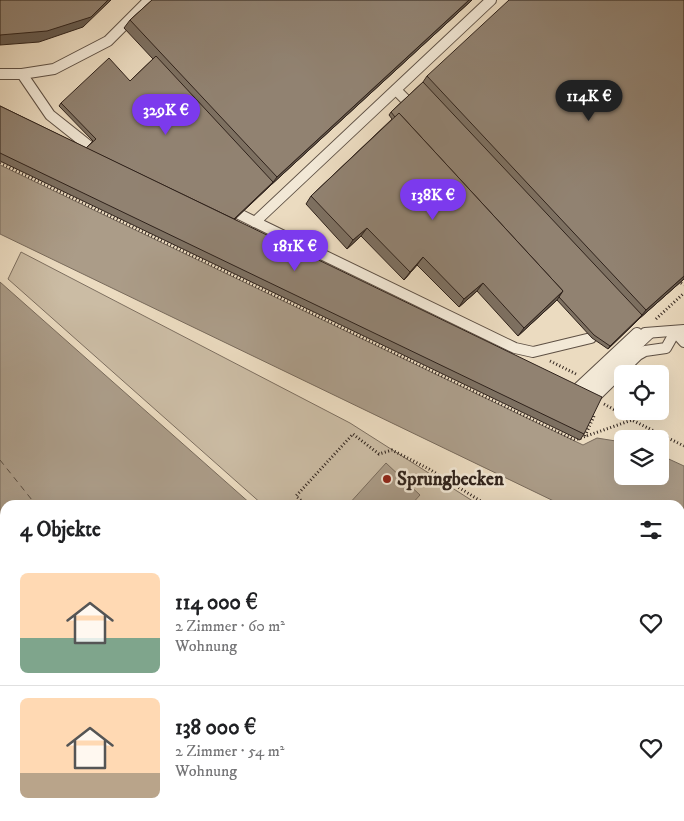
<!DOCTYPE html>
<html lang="de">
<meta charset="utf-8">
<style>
:root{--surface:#fff;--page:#f6f6f6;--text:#202124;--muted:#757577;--line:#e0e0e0;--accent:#7c3aed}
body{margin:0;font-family:"IM FELL DW Pica",serif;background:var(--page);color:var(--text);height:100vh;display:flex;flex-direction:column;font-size:19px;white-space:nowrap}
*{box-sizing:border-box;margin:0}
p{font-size:16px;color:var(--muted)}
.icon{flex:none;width:28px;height:28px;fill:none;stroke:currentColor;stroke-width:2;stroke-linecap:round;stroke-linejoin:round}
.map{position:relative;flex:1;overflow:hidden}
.panel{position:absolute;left:0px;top:500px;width:685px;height:321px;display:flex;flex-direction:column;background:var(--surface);border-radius:15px 15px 0 0;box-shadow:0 5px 20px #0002}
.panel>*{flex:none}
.buttons{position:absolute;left:614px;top:365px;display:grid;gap:10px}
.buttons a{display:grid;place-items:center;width:55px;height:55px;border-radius:8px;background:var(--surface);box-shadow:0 5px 20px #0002;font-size:25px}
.price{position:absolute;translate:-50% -42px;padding:0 11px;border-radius:18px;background:var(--accent);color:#fff;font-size:16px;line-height:32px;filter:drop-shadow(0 1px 2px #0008)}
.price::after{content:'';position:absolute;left:50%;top:30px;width:15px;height:11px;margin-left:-8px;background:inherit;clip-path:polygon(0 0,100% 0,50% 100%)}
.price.current{background:#222;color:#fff}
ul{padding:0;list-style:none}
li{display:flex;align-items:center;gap:15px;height:125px;padding:0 20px}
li+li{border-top:1px solid var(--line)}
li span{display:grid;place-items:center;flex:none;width:140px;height:100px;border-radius:8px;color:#555}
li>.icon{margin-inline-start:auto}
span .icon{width:60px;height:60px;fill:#fffc;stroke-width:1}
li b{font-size:21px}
h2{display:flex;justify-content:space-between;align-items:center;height:60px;padding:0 20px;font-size:21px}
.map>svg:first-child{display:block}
.green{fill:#cbbca4;stroke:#7d6f60}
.water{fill:#ab9c88;stroke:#796b5c}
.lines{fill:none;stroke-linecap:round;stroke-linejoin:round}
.ferry{stroke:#5a4d41;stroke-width:1;stroke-dasharray:6 5;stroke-linecap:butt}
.service-casing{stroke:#5e5044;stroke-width:12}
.trunk-casing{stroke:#2f221b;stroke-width:30}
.path{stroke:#2f221b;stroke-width:3;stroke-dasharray:1 2.5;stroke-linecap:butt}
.service{stroke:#f2e8d6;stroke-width:10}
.trunk{stroke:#ebdbc0;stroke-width:28}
.wall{fill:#7d7061;stroke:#2f221b}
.shaded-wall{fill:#665b4f;stroke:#2f221b}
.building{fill:#918271;stroke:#2f221b}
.poi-dot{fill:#8f2418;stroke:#f2e8d6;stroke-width:2}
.labels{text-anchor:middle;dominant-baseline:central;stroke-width:5;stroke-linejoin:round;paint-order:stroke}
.poi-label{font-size:19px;font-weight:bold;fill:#2f221b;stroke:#f2e8d6;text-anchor:start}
</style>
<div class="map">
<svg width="684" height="821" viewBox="0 0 684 821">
<rect width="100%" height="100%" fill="#ebdbc0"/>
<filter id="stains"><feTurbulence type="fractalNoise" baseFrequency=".004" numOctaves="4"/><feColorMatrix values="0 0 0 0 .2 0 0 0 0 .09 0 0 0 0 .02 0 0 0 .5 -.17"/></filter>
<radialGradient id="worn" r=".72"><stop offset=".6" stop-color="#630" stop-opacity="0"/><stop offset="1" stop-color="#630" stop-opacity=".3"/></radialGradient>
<g class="green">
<path d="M21,252L350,423L479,505H263L8,279Z"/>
<path d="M684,630V821H593L588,816H680V634Z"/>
</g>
<g class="water">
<path d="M0,165L583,445L597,438L622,442V476H660V455L684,466V549L680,547V505H562L0,234Z"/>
<path d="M0,282L252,505H5V643L0,638Z"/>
<path d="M386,463L420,495L411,505H348Z"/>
<path d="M680,735L684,739V821H675L670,816H680Z"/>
<path d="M158,816H577L582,821H162Z"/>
</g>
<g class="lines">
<g class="ferry">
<path d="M0,460L36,505"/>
<path d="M0,585L5,590"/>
<path d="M204,816L208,821"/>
<path d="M290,816L294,821"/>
</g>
<defs>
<g id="service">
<path d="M491,0L255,222L515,348L533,352L591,338"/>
<path d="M0,74H22L54,69L108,41L149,0"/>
<path d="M22,74L50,115L89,146"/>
<path d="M396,90L406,100"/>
<path d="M239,214L255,222"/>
<path d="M645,333L684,330"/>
<path d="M575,391L637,333"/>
<path d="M584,395L650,333"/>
<path d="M592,400L638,355L645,351L666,348L675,332L684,342"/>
</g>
<g id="trunk">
<path d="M0,723L5,729"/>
<path d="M0,770L5,776"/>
<path d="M39,816L44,821"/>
<path d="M80,816L84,821"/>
</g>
</defs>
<use href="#service" class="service-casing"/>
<use href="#trunk" class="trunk-casing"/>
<g class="path">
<path d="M0,163L575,440L632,420L684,446"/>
<path d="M681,283L684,285"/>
<path d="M656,319L684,293"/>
<path d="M550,361L576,374"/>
<path d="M604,404L631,419"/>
<path d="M585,436L594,416"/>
<path d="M306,505L296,496L353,434L379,454L392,450L429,469L487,505"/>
<path d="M680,629L684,625"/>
<path d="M0,631L5,636"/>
<path d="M0,676L5,682"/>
<path d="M680,714L684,710"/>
<path d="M680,726L684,730"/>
<path d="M120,816L124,821"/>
<path d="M161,816L165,821"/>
<path d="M621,816L626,821"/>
<path d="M656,816L662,821"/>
<path d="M144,818L145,816"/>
</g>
<use href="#service" class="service"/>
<use href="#trunk" class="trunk"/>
</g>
<g class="wall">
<path d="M152,0H472L234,219L584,434L580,440L0,161V106L86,148L93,141L59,106L61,103L130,81L153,59L124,28L130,20Z"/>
<path d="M684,0V279L640,318L608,349L592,338L557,300L518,336L477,291L459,307L417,265L404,280L361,236L347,249L306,204L311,196L392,119L389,115L391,112L423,82L427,76Z"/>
</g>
<g class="shaded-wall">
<path d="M108,0H111L83,27L39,42L0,45V35Z"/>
<path d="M469,0H472L271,185L277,177Z"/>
<path d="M273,182L271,185L231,223L233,220Z"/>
<path d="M367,228L361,236L347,249L353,240Z"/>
<path d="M423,257L417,265L404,280L410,272Z"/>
<path d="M684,276V279L640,318L608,349L610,346L642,315L646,310Z"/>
<path d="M483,283L477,291L459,307L464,299Z"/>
<path d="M563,291L557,300L518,336L524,328Z"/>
<path d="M684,616V619L680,623V620Z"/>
</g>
<g class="building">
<path d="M0,0H108L91,17L47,31L0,35Z"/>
<path d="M152,0H469L277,177L130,20Z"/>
<path d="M509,0H684V276L646,310L427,76Z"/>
<path d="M156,56L273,182L234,219L86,148L96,139L61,103L109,58L130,81Z"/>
<path d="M423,82L642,315L610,346L594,335L559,297L563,291L399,113L395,117L391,112Z"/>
<path d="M0,106L602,397L584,434L0,153Z"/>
<path d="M399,113L563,291L524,328L483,283L464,299L423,257L410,272L367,228L353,240L311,196Z"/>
<path d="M680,566L684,570V616L680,620Z"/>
</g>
<circle class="poi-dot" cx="387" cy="479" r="5"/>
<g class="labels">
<g class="poi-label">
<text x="397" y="479">Sprungbecken</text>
</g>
</g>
<rect width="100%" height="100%" filter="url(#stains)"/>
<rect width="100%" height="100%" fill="url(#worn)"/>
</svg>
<div class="buttons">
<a><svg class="icon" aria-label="locate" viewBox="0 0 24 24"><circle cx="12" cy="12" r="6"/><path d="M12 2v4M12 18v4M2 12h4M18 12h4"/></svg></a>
<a><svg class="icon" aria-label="layers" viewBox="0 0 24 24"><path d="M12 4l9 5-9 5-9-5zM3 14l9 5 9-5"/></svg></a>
</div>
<b class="price current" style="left:589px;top:122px">114K €</b>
<b class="price" style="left:166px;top:136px">329K €</b>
<b class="price" style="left:433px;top:221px">138K €</b>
<b class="price" style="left:295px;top:272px">181K €</b>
<section class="panel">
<h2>4 Objekte<svg class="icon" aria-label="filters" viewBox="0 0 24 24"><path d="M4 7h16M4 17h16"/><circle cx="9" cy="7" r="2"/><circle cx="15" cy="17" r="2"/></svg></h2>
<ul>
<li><span style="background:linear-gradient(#ffd9b3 65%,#7fa58c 0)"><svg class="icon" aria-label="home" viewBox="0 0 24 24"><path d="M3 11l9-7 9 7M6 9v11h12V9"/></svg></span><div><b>114 000 €</b><p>2 Zimmer · 60 m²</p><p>Wohnung</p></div><svg class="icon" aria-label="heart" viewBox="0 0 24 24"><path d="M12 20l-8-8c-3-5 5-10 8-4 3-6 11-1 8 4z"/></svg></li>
<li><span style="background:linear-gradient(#ffd9b3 75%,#b9a48a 0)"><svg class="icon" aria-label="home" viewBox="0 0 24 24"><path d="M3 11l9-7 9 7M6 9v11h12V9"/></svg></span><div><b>138 000 €</b><p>2 Zimmer · 54 m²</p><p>Wohnung</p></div><svg class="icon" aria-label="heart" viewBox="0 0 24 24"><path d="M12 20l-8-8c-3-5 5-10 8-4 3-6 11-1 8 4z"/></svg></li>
</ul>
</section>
</div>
